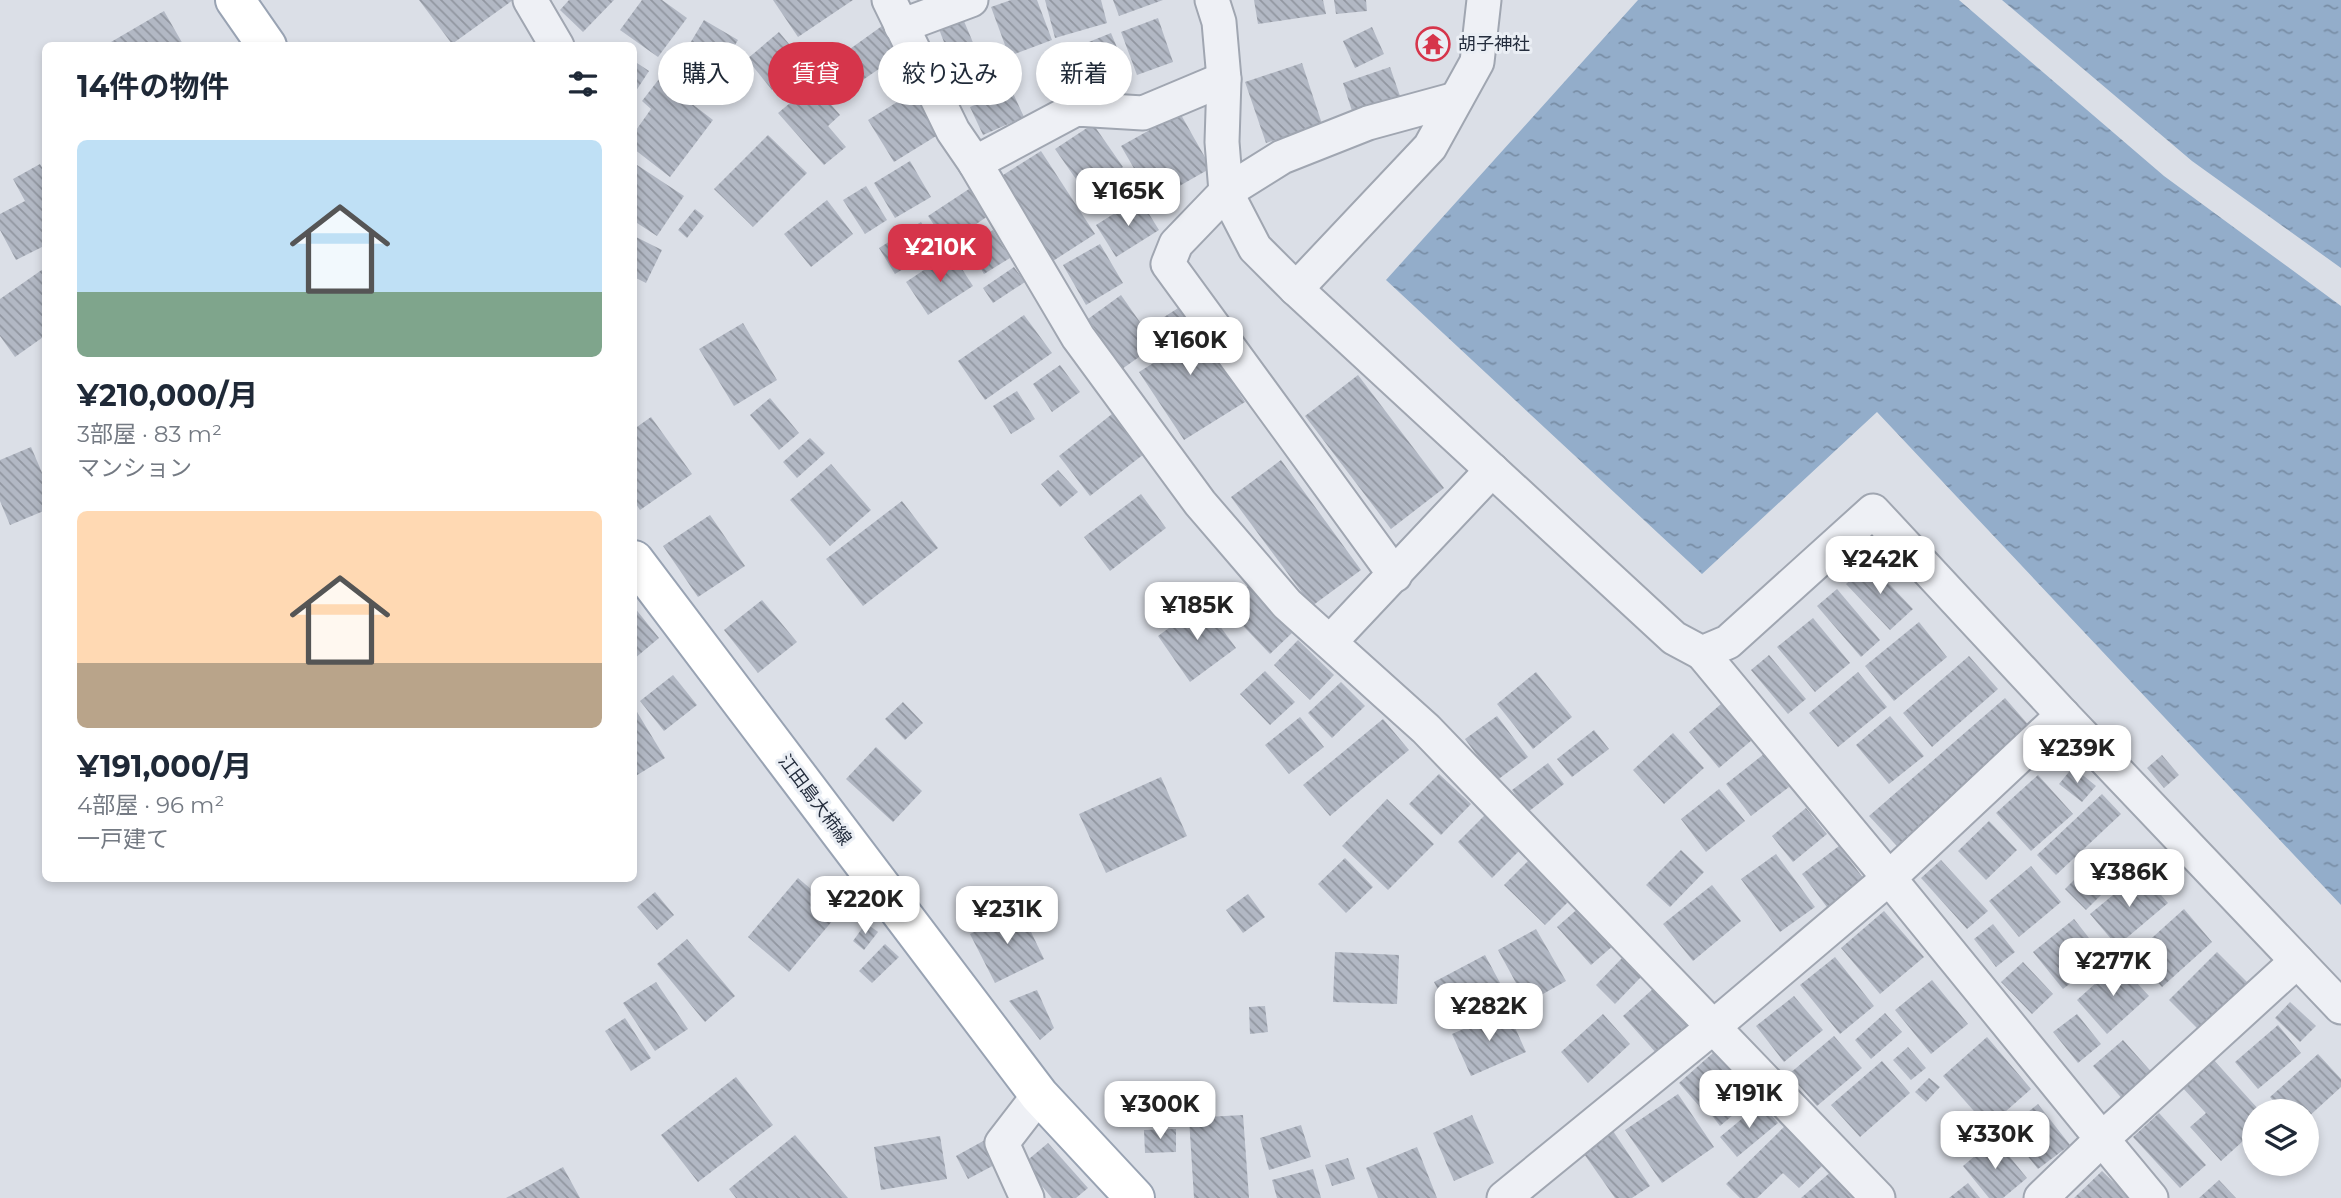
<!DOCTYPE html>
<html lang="ja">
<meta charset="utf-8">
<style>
:root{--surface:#fff;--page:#f6f6f7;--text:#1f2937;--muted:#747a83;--accent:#d6354b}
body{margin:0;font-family:Montserrat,"Noto Sans JP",sans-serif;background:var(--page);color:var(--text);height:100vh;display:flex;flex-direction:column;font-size:26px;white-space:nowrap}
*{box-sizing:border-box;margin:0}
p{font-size:23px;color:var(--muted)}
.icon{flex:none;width:38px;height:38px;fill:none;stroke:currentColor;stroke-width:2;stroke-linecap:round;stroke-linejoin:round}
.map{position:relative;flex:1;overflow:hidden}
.drawer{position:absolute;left:42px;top:42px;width:595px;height:840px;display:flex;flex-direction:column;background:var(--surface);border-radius:10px;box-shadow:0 4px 10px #0003}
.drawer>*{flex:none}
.guide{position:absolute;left:658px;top:42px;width:665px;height:63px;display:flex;gap:14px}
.buttons{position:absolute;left:2242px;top:1099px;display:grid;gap:14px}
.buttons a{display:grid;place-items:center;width:77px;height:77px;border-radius:50%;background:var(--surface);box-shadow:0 4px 10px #0003;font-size:35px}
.price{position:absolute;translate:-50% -60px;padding:0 16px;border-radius:14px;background:#fff;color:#222;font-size:23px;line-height:46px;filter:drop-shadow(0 2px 4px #0008)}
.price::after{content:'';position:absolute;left:50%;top:42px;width:21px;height:16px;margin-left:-10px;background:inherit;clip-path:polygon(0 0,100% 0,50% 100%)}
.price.selected{background:var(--accent);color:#fff}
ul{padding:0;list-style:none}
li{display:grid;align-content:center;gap:14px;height:371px;padding:0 35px}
li span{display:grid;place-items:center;height:217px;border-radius:10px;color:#555}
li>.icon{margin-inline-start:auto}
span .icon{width:126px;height:126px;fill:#fffc;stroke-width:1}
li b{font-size:30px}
h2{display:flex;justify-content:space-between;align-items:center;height:84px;padding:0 35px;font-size:30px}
.pill{padding:0 24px;border-radius:32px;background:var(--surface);box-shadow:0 4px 10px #0003;font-size:24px;line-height:63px}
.pill.selected{background:var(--accent);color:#fff}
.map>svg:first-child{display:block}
.water{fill:url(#water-ripples)}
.pier{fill:#dbdfe7}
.building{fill:url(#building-back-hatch)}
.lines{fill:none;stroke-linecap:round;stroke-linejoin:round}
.street-casing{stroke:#a0a6b1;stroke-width:37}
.primary-casing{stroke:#99a3b3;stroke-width:42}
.street{stroke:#eef0f5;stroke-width:33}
.primary{stroke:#fff;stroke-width:38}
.labels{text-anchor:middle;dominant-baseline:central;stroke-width:6;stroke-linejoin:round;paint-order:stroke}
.poi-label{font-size:18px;fill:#242d3d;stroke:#eaeef4;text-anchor:start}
.street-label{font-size:18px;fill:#242d3d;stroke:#eaeef4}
</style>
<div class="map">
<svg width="2341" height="1198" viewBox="0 0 2341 1198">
<defs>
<pattern id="water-ripples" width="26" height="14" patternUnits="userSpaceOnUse" patternTransform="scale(1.75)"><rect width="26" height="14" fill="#93adca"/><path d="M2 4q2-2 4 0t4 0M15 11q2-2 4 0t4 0" fill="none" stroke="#788da5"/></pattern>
<pattern id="building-back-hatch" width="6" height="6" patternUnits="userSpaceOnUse" patternTransform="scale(1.75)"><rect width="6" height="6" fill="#b2b8c4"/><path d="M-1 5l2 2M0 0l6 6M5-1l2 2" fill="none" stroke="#9196a0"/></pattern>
</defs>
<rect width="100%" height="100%" fill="#dbdfe7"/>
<path class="water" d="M1638,0H2341V905L1877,412L1702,574L1386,280Z"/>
<path class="pier" d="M1959,0H2002L2192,161L2341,268V306L2164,176Z"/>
<g class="building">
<path d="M419,0H513L452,44Z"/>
<path d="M569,0H614L583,32L560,10Z"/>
<path d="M642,0H662L687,18L658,57L620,30Z"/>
<path d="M773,0H853L798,37Z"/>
<path d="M1011,0H1037L1052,40L1009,56L991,7Z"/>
<path d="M1045,0H1101L1107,23L1055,38Z"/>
<path d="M1113,0H1163L1119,16Z"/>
<path d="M1254,0H1323L1326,14L1258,24Z"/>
<path d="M1334,0H1366L1367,11L1336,14Z"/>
<path d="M164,11L184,46H113L111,42Z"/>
<path d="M961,14L974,45L949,55L937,24Z"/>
<path d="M1158,18L1173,62L1137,75L1121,32Z"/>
<path d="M704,20L738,40L714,80L680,60Z"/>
<path d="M882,26L901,54L848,90L829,64Z"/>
<path d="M1372,27L1384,54L1355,68L1343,41Z"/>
<path d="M779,32L805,63L772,90L747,59Z"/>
<path d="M1111,33L1128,74L1076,95L1059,54Z"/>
<path d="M993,53L1004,76L959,99L948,76Z"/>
<path d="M634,61L649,71L634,94Z"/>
<path d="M1302,63L1322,124L1266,143L1245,82Z"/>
<path d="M1390,67L1400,96L1352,111L1343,83Z"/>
<path d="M666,70L690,89L683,97L713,120L670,177L634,149V133L651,109L642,101Z"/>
<path d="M813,84L840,115L828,126L846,147L824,165L778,113Z"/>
<path d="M1011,89L1024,117L983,135L970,107Z"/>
<path d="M915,91L941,133L894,162L868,120Z"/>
<path d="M1180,113L1211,168L1153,201L1121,146Z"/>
<path d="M1093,124L1123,167L1085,192L1055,149Z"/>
<path d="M768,135L807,173L753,227L714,189Z"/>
<path d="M1041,151L1095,234L1053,261L1000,177Z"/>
<path d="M910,161L931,197L895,218L874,183Z"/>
<path d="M634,163L684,196L657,236L634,221Z"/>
<path d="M40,164L46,174V245L16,260L0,230V214L25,201L13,179Z"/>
<path d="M866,186L887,220L865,234L843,200Z"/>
<path d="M969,189L988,216L947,244L928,216Z"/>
<path d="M1139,198L1159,230L1116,257L1096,225Z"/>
<path d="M827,200L853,234L811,267L784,234Z"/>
<path d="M695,209L704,216L687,238L678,230Z"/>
<path d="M921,222L937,248L895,274L879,248Z"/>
<path d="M993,230L1010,258L984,274L967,246Z"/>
<path d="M634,236L662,250L646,283L634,277Z"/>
<path d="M1100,244L1123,283L1086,305L1063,265Z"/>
<path d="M951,252L973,286L928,315L906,282Z"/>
<path d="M46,267V335L15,357L0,336V299Z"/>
<path d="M1014,267L1025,282L993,303L983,288Z"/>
<path d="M1121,295L1156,345L1122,369L1088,319Z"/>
<path d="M1183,305L1245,402L1184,440L1139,372L1171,352L1153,324Z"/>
<path d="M1024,315L1052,353L985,400L958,361Z"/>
<path d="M743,323L777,380L734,406L699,349Z"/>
<path d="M1060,365L1080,392L1052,412L1033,384Z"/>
<path d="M1358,375L1444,488L1391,529L1305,416Z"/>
<path d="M1017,391L1035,419L1011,434L993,406Z"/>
<path d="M770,398L799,433L779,450L750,415Z"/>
<path d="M1112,414L1144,454L1090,496L1059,456Z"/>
<path d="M651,417L692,474L640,510L634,501V429Z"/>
<path d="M810,438L825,453L797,478L783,462Z"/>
<path d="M31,447L46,482V510L10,525L0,501V460Z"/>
<path d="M1281,460L1361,570L1312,606L1231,497Z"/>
<path d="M831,464L871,510L830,546L790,500Z"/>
<path d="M1058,470L1078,492L1060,507L1041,484Z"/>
<path d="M1141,494L1166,528L1110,571L1084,537Z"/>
<path d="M902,501L938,548L863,606L826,559Z"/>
<path d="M710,515L745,566L698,597L663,546Z"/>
<path d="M1869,563L1913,609L1890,630L1846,584Z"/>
<path d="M1248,586L1292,633L1270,654L1225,607Z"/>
<path d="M1837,589L1880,640L1861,657L1817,606Z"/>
<path d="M762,600L797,642L758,673L724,630Z"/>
<path d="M1203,603L1236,648L1190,682L1158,636Z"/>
<path d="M634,607L659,638L634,659Z"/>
<path d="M1813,618L1850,663L1815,692L1777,647Z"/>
<path d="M1919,622L1947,657L1894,701L1865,666Z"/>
<path d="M1298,640L1334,675L1310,700L1274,665Z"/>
<path d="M1769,655L1806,699L1788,714L1751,670Z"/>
<path d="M1969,656L1998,689L1932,747L1903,713Z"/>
<path d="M1265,671L1295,702L1270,725L1240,694Z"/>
<path d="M1536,672L1572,717L1533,749L1497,704Z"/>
<path d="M1858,672L1887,707L1838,747L1809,713Z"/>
<path d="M673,675L697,705L664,731L640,701Z"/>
<path d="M1341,682L1365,706L1332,738L1308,713Z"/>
<path d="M2005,698L2032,729L1897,846L1869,816Z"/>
<path d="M903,702L923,723L905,740L885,719Z"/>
<path d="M1721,704L1752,740L1719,768L1689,732Z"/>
<path d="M637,712L665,758L634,777V715Z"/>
<path d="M1497,716L1528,757L1496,781L1465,739Z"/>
<path d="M1890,716L1924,756L1889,784L1856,745Z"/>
<path d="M1300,717L1324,747L1289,774L1265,745Z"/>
<path d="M1383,719L1409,750L1330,816L1303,785Z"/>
<path d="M1594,730L1609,749L1572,777L1557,759Z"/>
<path d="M1673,733L1704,768L1664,804L1633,770Z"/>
<path d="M876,747L922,791L893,822L846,779Z"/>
<path d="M1764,754L1789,787L1751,816L1726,784Z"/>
<path d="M2162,755L2179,775L2164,788L2147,768Z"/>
<path d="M1548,763L1564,784L1528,812L1512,790Z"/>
<path d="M2073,767L2096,786L2082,802L2059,784Z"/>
<path d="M1439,774L1471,804L1441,835L1409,804Z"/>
<path d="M2038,775L2073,814L2031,851L1996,813Z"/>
<path d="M1161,777L1187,836L1106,873L1079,814Z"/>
<path d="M1719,789L1745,821L1706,852L1681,819Z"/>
<path d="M2102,794L2121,814L2056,875L2037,855Z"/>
<path d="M1387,799L1434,844L1388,890L1342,846Z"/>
<path d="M1806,808L1827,834L1793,862L1772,836Z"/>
<path d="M1485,815L1520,850L1492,878L1458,842Z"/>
<path d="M1989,821L2017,850L1986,880L1958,851Z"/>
<path d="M1839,846L1867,883L1830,911L1802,874Z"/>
<path d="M1681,850L1704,872L1670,907L1646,885Z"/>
<path d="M1776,854L1815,907L1780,932L1741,879Z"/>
<path d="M1345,858L1373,887L1346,913L1318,884Z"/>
<path d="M2096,858L2117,879L2086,910L2065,889Z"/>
<path d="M1529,860L1570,900L1545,925L1504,885Z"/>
<path d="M1941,860L1988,911L1967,929L1921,878Z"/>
<path d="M2031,866L2061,902L2019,937L1989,901Z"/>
<path d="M2141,872L2168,903L2117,946L2090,914Z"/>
<path d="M798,878L839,913L789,972L748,937Z"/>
<path d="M1712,885L1741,921L1693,961L1663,924Z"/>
<path d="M655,892L674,915L657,930L637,907Z"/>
<path d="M1248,894L1265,917L1243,933L1226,910Z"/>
<path d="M1581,906L1614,945L1591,965L1557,927Z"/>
<path d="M1020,909L1044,959L995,983L970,934Z"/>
<path d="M2184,909L2212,942L2162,987L2133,955Z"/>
<path d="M1884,911L1924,957L1880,994L1841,948Z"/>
<path d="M2074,919L2104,957L2063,989L2033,952Z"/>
<path d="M866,923L878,932L864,950L853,941Z"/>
<path d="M1993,924L2015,952L1996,967L1974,939Z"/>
<path d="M1536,929L1566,981L1527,1003L1498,950Z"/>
<path d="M687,939L735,996L705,1022L657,964Z"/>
<path d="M885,944L899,957L872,983L859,971Z"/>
<path d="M1335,952L1399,955L1397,1004L1333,1002Z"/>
<path d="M2217,952L2247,982L2199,1030L2169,1000Z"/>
<path d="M1485,955L1506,994L1454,1020L1434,982Z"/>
<path d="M1623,957L1642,976L1615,1004L1596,985Z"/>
<path d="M1835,957L1874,1006L1840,1034L1800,985Z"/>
<path d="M2023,962L2053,994L2032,1014L2001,982Z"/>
<path d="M2118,963L2149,996L2107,1034L2077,1000Z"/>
<path d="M1932,980L1968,1024L1931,1054L1895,1010Z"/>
<path d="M656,982L688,1029L655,1051L623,1003Z"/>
<path d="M1654,988L1689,1026L1657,1054L1623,1016Z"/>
<path d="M1037,990L1054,1028L1040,1040L1009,1001Z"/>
<path d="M1794,996L1823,1030L1784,1062L1756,1026Z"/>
<path d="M2290,1002L2316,1026L2300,1042L2275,1018Z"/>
<path d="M1265,1006L1268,1032L1250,1034L1249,1007Z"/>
<path d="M1507,1010L1526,1052L1471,1076L1452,1034Z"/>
<path d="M1885,1013L1902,1032L1871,1059L1855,1040Z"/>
<path d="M1603,1014L1630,1044L1588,1083L1561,1052Z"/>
<path d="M2077,1014L2101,1044L2078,1063L2053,1032Z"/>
<path d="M625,1018L651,1058L631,1071L605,1031Z"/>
<path d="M2278,1025L2301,1053L2258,1089L2235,1062Z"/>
<path d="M1834,1036L1862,1068L1817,1106L1789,1074Z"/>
<path d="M1987,1037L2031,1089L1988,1127L1943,1076Z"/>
<path d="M2123,1040L2155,1076L2126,1103L2093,1066Z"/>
<path d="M1908,1047L1926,1068L1911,1080L1893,1060Z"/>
<path d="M1714,1052L1736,1076L1700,1107L1679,1083Z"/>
<path d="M2318,1054L2341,1079V1087L2306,1119V1111H2283L2270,1097Z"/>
<path d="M2212,1058L2260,1111H2254V1131L2221,1161L2190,1127L2206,1113L2180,1085Z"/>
<path d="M1882,1061L1910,1093L1860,1137L1831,1105Z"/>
<path d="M736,1077L773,1125L698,1182L661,1135Z"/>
<path d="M1929,1078L1940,1087L1926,1102L1915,1092Z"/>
<path d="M1743,1086L1753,1098L1720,1126L1710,1113Z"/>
<path d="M1678,1094L1714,1147L1662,1183L1625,1130Z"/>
<path d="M1761,1103L1778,1123L1737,1157L1720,1137Z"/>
<path d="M2038,1104L2070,1145L2038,1169L2006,1129Z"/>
<path d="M2159,1113L2206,1165L2180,1188L2133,1137Z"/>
<path d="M1243,1115L1249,1198H1194L1189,1118Z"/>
<path d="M1472,1115L1494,1163L1454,1181L1433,1133Z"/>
<path d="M1301,1125L1311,1157L1269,1170L1260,1138Z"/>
<path d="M1786,1125L1824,1164L1799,1188L1783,1173L1757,1198H1740L1726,1184Z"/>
<path d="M1176,1129V1152L1145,1153L1144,1130Z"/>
<path d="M1613,1131L1650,1186L1632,1198H1615L1582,1151Z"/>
<path d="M795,1135L848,1198H736L729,1189Z"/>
<path d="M940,1136L947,1179L881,1190L874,1147Z"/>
<path d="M1995,1139L2027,1178L2003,1198H1989L1963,1166Z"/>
<path d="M985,1140L998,1163L968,1179L956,1156Z"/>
<path d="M1048,1143L1088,1188L1076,1198H1052L1023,1164Z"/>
<path d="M1417,1147L1437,1198H1378L1366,1168Z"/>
<path d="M1348,1158L1355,1179L1332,1186L1325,1165Z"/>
<path d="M563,1167L580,1198H506Z"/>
<path d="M1313,1169L1321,1198H1277L1272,1180Z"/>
<path d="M1834,1169L1859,1198H1801Z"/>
<path d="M2102,1171L2130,1198H2074Z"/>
<path d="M2219,1180L2236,1198H2199Z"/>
<path d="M1968,1183L1980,1198H1949Z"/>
</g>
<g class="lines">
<defs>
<g id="street">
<path d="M530,0L557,46"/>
<path d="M889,0L953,131L975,163L1078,337L1200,503L1287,604L1426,729L1878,1198"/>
<path d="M1212,0L1219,22L1224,79L1222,142L1226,192L1255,248L1296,289L1430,147L1477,62L1484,0"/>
<path d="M901,26L971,0"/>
<path d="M975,163L1076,109L1143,113L1224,79"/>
<path d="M1296,289L1674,638L1702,653L1728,642L1873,511L2063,715L2341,1007"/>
<path d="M1395,575L1168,264L1176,244L1226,192L1282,157L1368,123L1456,99"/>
<path d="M1330,642L1492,470"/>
<path d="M1702,653L1889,878L2102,1139L2041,1198"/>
<path d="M1027,1198L1002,1143L1039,1095"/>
<path d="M1504,1198L1712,1028L1889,878L2063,715"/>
<path d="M2151,1198L2102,1139L2297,961"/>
</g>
<g id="primary">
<path d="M235,0L267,46"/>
<path d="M634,560L1039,1095L1135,1198"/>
</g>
</defs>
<use href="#street" class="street-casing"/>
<use href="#primary" class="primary-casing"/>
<use href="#street" class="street"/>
<use href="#primary" class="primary"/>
</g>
<defs>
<symbol id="temple-ring" viewBox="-11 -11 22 22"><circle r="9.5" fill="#eaeef4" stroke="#d6354b" stroke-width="1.5"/><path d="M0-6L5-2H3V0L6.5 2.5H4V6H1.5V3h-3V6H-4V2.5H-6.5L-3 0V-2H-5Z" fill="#d6354b"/></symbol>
</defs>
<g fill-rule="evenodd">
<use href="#temple-ring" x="1414" y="25" width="38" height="38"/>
</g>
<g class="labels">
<g class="poi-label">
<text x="1458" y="44">胡子神社</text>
</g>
<g class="street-label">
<text transform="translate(815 800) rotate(53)">江田島大柿線</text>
</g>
</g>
</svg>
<div class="buttons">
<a><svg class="icon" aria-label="layers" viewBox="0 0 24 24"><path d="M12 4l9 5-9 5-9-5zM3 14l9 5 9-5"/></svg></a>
</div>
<b class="price" style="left:1128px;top:228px">¥165K</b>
<b class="price selected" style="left:940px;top:284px">¥210K</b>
<b class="price" style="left:1190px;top:377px">¥160K</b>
<b class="price" style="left:1880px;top:596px">¥242K</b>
<b class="price" style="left:1197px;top:642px">¥185K</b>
<b class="price" style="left:2077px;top:785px">¥239K</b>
<b class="price" style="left:2129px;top:909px">¥386K</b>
<b class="price" style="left:865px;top:936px">¥220K</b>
<b class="price" style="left:1007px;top:946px">¥231K</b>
<b class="price" style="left:2113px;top:998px">¥277K</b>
<b class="price" style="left:1489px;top:1043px">¥282K</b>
<b class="price" style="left:1749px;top:1130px">¥191K</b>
<b class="price" style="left:1160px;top:1141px">¥300K</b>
<b class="price" style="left:1995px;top:1171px">¥330K</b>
<div class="guide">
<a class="pill">購入</a>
<a class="pill selected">賃貸</a>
<a class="pill">絞り込み</a>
<a class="pill">新着</a>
</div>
<section class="drawer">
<h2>14件の物件<svg class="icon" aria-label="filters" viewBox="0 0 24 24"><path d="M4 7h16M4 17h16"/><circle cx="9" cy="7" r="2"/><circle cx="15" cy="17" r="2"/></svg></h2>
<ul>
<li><span style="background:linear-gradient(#bfe0f5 70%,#7fa58c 0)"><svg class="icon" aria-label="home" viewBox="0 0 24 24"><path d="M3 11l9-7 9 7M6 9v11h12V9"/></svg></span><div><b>¥210,000/月</b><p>3部屋 · 83 m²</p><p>マンション</p></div></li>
<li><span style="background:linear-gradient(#ffd9b3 70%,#b9a48a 0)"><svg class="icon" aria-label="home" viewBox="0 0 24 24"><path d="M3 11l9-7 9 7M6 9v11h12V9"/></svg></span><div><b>¥191,000/月</b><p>4部屋 · 96 m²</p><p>一戸建て</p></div></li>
</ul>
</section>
</div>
